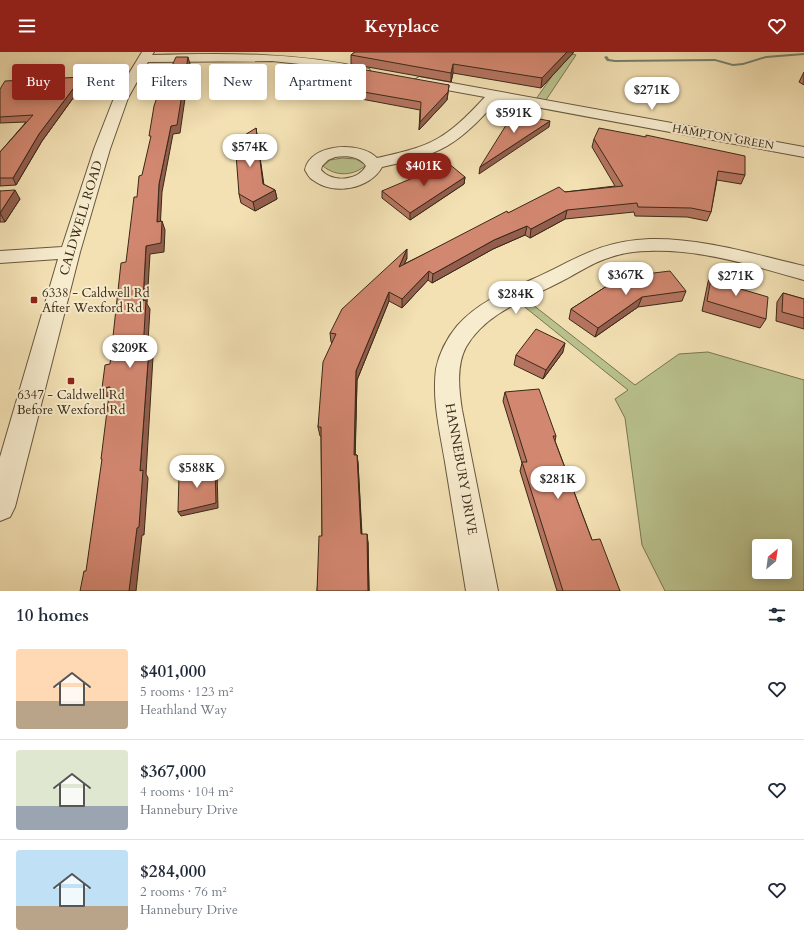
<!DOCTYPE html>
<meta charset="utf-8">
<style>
:root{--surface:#fff;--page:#f2f2f3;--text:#1f2937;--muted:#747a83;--line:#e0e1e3;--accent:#8f2418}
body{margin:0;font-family:Cardo,serif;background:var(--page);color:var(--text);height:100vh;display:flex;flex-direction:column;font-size:15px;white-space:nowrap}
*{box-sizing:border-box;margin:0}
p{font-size:13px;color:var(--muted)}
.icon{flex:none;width:22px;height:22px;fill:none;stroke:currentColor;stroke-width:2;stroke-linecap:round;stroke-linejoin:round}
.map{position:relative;height:539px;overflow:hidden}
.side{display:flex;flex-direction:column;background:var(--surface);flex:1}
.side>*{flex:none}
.top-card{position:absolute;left:12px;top:12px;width:400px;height:36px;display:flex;gap:8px}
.needle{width:26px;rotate:29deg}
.tools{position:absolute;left:752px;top:487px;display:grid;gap:8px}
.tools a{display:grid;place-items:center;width:40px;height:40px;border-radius:4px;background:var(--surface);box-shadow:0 2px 10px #0003;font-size:20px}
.price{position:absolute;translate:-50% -34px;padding:0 9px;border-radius:14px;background:#fff;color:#222;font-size:13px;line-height:26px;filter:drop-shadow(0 1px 2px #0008)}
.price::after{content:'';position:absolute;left:50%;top:24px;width:12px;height:9px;margin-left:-6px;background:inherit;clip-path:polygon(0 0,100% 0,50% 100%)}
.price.current{background:var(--accent);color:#fff}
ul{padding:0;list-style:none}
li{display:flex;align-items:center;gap:12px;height:100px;padding:0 16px}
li+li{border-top:1px solid var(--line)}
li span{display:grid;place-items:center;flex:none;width:112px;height:80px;border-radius:4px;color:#555}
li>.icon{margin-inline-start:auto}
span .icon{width:48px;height:48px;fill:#fffc;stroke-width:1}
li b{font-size:17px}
h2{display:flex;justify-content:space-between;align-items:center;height:48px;padding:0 16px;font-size:17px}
.pill{padding:0 14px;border-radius:4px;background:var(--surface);box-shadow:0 2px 10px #0003;font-size:14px;line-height:36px}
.pill.current{background:var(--accent);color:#fff}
header{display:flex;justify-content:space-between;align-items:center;height:52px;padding:0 16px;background:var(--accent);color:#fff;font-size:18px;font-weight:600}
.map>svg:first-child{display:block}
.green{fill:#bac38e;stroke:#7a7652;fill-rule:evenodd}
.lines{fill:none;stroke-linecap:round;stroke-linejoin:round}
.stream{fill:#74826f;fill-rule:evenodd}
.minor-casing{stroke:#68573e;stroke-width:2}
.minor{fill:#f7ecce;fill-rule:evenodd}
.wall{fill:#b57460;stroke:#392917}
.shaded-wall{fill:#935e4e;stroke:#392917}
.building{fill:#d28770;stroke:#392917}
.poi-dot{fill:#8f2418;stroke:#f7ecce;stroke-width:1.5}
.labels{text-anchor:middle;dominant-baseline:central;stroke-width:4;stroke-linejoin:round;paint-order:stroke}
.far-street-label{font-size:11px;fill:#392917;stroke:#f7ecce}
.street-label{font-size:13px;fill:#392917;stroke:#f7ecce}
.poi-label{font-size:13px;fill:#392917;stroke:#f7ecce;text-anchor:start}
</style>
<header><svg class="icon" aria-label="menu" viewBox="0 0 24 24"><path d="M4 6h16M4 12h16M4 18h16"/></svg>Keyplace<svg class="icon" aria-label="heart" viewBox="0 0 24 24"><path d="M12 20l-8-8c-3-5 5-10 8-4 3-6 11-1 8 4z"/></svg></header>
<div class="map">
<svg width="804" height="539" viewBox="0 0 804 539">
<rect width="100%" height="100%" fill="#f3e1b4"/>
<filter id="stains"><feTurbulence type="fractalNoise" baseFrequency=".005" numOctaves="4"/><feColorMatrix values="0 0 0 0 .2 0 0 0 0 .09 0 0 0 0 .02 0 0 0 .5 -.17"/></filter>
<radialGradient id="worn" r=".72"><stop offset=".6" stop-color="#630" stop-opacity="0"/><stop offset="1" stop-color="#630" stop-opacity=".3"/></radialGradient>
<g class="green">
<path d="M568,1L576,3L546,48L536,47Z"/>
<path d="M342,106L356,107L366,113C354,124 336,125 323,114L330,108Z"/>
<path d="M528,249L635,333L679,302L708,300L804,328V539H665L642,493L625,366L615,347L628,338L521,252ZM759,494H785V520H759Z"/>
</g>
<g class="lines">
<path class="stream" d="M804,1V3L766,6L743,13L733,14L715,9L615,10L607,9L604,5L607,4L609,7L615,8L715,7L733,12L743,11L766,4Z"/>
<defs>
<g id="minor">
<path d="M142,0H154L152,3C226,1 297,0 369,17L371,20L365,24L309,13L272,9L148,10L128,46L110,97L80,200L15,455L10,465L0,469V405L58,207L0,211V199L62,195L94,97L114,46Z"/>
<path d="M419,25L804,95V105L498,48C456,94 443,102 382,115C370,137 333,144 313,128C309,126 307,121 305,118C310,91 361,89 377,106C433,94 446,87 485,45L414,32L413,29ZM335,105C346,103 360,104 366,114C358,129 332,131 321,118L322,114L328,108Z"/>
<path d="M650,187C702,186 753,202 804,214V228C754,214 702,197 649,199C636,199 623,201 611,205C593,210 578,221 562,229C528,247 486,260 466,295C456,314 459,338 462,358L498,539H466C459,496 452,453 445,410C440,380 432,348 436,317C439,302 447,286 457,274C477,251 506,239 533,227C577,207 599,189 650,187Z"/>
</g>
</defs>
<use href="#minor" class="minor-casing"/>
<use href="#minor" class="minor"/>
</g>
<g class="wall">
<path d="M355,0H574L541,36L453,21L451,30L351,12V3Z"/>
<path d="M804,20V33L799,30Z"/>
<path d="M82,25L84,31L42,89L16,133L0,134V100L26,70L0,71V37Z"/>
<path d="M312,31L449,33L447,48L419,78L420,58L313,38Z"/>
<path d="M256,76L263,132L275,138L277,147L255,159L241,151L239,142Z"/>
<path d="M594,87L745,123L741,132L717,128L711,160L707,169L687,165L635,164L634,160L565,167L530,186L525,183L493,197L432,231L428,228L402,256L389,249L357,328L355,403H357L358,411L362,482L368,490L369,539H317L322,484L321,384H320L318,375L332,291L331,290L330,281L407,206L404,212L508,161L565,140L615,134L592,95Z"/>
<path d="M465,125L464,132L410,168L382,146V139Z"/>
<path d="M0,139L20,147L5,170H0Z"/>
<path d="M712,221L734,235L766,267L760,276L702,259L708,230Z"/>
<path d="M621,225L686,239L682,249L638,255L595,285L569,267L571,257Z"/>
<path d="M783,241L804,247V277L776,269L777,250Z"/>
<path d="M563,300L543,327L514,313L516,303Z"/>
<path d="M505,340L556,384L555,389L592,488L620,539H557L520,419L522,411L503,349Z"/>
</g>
<g class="shaded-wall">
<path d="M567,0H574L541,36L542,26Z"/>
<path d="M188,5L190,12L180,81L173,82L162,140L160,178L157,170L159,132L171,74Z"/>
<path d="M453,12V21L451,30V21Z"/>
<path d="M82,25L84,31L42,89L16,133L13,126L39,82Z"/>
<path d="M449,33L447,48L419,78L420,70Z"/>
<path d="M550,69L549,75L479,122L480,115Z"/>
<path d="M256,76L257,84L265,140L263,132Z"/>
<path d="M465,125L464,132L410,168V161Z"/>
<path d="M15,138L20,147L5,170L0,161Z"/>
<path d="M275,138L277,147L255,159L253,150Z"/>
<path d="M567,158L565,167L530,186L531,177Z"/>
<path d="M162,169L165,178L164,200L150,202L147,252L150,257L147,306L143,298V249L146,194Z"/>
<path d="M527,174L525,183L493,197L432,231L433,222L494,188Z"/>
<path d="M407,197V206L399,224V215Z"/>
<path d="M429,219L428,228L402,256V247Z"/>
<path d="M389,240V249L357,328L355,412L354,403L356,319Z"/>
<path d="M642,245L638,255L595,285L598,276Z"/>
<path d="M565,291L563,300L543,327L546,318Z"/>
<path d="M149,296L153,305L146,422L148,426L144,483H142L136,539H129L140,419Z"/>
<path d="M110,335L115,344L107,345L102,336Z"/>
<path d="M357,403L358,411L362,490L361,482Z"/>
<path d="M215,415L217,420L218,456L181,464L178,460Z"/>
<path d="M367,482L368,490L369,539H368Z"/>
</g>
<g class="building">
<path d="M355,0H567L542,26L453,12L451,21L351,3Z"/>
<path d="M176,5H188L177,73L171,74L159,132L157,170L162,169L161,191L146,194L143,249L146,248L143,298L149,296L140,419L143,418L139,475L137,476L129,539H80L84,519H86L102,407H101L110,335L102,336L105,313L110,312L121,211L126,210L134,145H137L139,124L142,123L151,84H149L154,54L162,31H164Z"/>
<path d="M338,13L449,33L448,40L420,70L421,50L312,31Z"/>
<path d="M82,25L39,82L13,126H0V100L33,63L0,65V37L5,29Z"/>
<path d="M513,62L550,69L480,115Z"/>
<path d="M256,76L263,132L275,138L253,150L239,142L235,89Z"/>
<path d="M599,76L646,85V83L745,104V123L718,119L711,160L691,156L638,155L637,151L567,158L531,177L527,174L494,188L433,222L429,219L402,247L389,240L356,319L354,403H357L361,482H367L368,539H317L319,484H322L321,375H318L323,310L336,282L330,281L342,257L407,197L399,215L507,159L508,161L559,135L565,140L623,134L594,87Z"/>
<path d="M448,111L465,125L410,161L382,139Z"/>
<path d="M15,138L0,161V139Z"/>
<path d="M670,219L686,239L642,245L598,276L571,257L621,225Z"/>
<path d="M712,221L735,227L734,235L768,245L766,267L707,249Z"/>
<path d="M783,241L804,247V266L782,260Z"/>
<path d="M536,277L565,291L546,318L516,303Z"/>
<path d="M539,337L556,384H553L592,488L600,487L620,539H563L522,410H527L505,340Z"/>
<path d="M215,415L216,451L178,460L179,423Z"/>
</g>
<g class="poi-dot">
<rect x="30" y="244" width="8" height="8" rx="2"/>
<rect x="67" y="325" width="8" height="8" rx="2"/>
</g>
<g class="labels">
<g class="far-street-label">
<text transform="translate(723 85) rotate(10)">HAMPTON GREEN</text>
</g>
<g class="street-label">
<text transform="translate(81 166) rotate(-73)">CALDWELL ROAD</text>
<text transform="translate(461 417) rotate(80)">HANNEBURY DRIVE</text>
</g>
<g class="poi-label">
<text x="42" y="241">6338 - Caldwell Rd<tspan x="42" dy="15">After Wexford Rd</tspan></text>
<text x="71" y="343" text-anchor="middle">6347 - Caldwell Rd<tspan x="71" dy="15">Before Wexford Rd</tspan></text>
</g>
</g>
<rect width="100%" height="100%" filter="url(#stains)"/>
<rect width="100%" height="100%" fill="url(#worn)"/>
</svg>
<div class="tools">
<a><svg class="needle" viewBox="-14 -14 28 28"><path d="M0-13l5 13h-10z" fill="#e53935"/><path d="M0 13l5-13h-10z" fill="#747a83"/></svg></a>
</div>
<b class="price" style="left:652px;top:59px">$271K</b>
<b class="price" style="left:514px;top:82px">$591K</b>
<b class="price" style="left:250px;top:116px">$574K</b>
<b class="price current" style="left:424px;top:135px">$401K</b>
<b class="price" style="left:626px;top:244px">$367K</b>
<b class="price" style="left:736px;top:245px">$271K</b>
<b class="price" style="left:516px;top:263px">$284K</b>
<b class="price" style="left:130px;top:317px">$209K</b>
<b class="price" style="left:197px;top:437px">$588K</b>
<b class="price" style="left:558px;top:448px">$281K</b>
<div class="top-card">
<a class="pill current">Buy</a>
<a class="pill">Rent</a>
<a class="pill">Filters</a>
<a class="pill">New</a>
<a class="pill">Apartment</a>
</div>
</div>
<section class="side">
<h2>10 homes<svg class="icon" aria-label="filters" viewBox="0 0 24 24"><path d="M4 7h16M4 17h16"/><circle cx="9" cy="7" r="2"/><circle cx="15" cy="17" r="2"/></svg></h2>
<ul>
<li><span style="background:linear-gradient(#ffd9b3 65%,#b9a48a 0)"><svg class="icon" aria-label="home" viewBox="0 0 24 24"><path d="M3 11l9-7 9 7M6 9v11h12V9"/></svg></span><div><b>$401,000</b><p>5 rooms · 123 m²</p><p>Heathland Way</p></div><svg class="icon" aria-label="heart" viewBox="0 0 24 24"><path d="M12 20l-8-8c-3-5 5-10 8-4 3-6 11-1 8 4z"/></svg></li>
<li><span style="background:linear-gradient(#dfe7d0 70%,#9aa5b1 0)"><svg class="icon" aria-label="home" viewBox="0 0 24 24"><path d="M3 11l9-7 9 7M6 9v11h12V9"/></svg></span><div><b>$367,000</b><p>4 rooms · 104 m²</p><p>Hannebury Drive</p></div><svg class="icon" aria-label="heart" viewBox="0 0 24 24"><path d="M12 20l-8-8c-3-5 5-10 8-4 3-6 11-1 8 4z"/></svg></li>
<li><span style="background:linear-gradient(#bfe0f5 70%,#b9a48a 0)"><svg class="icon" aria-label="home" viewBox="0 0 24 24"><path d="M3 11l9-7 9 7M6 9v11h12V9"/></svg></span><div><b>$284,000</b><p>2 rooms · 76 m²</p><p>Hannebury Drive</p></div><svg class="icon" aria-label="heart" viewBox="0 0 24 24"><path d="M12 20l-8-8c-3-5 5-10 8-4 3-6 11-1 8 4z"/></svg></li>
</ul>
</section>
